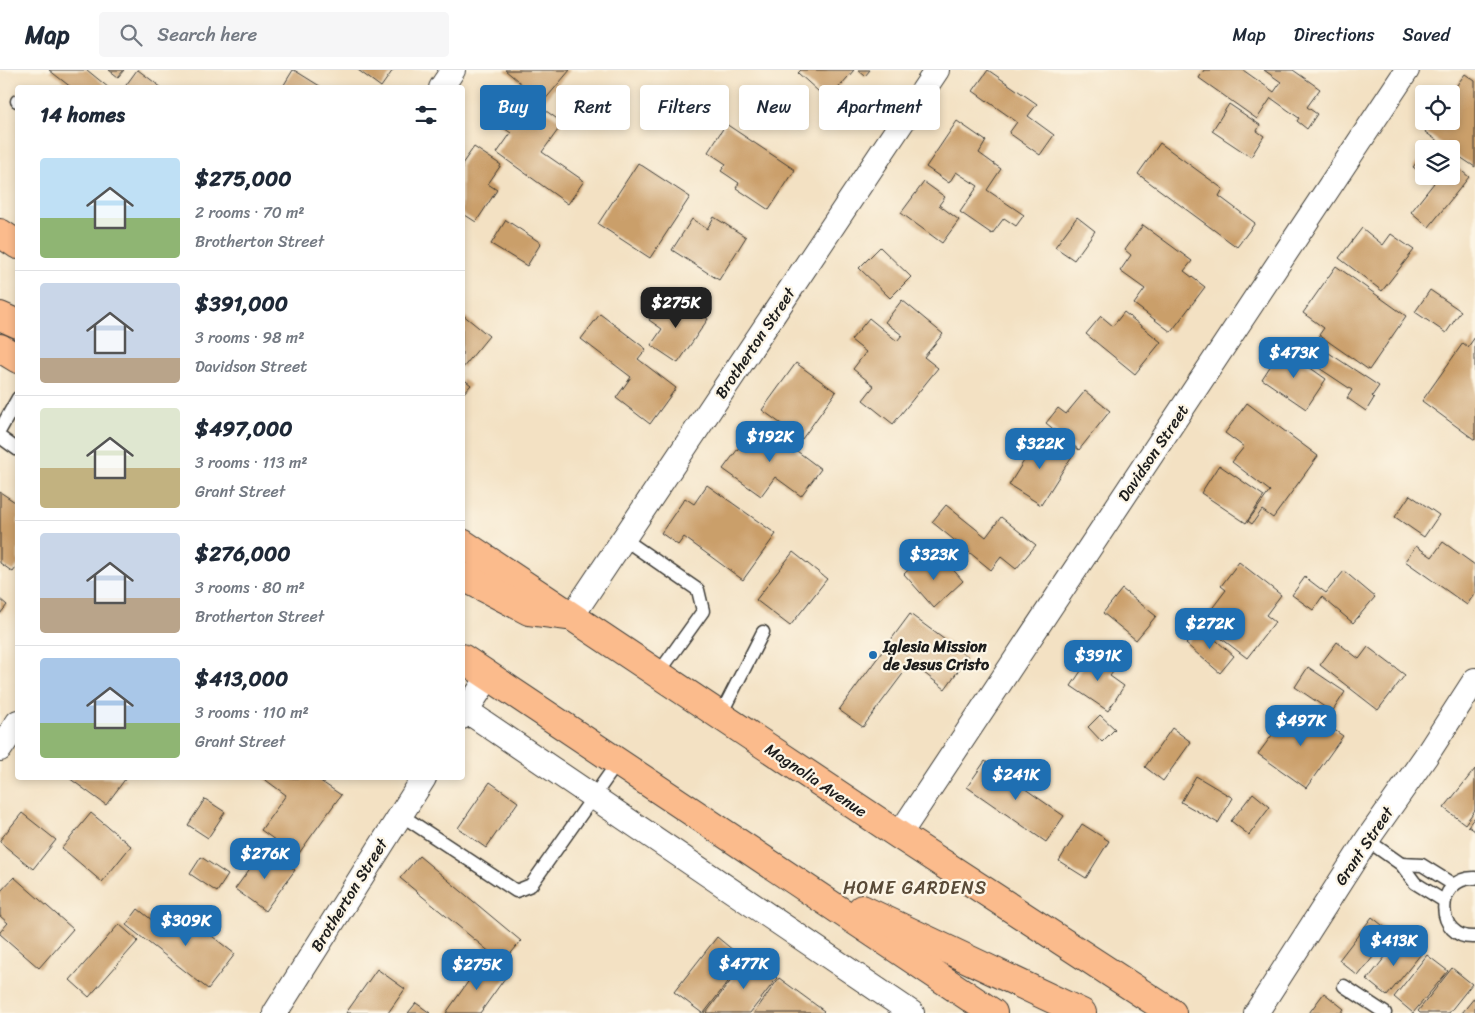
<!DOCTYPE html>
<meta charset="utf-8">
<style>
:root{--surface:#fff;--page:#f6f6f7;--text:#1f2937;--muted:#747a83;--line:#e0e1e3;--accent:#1f6fb2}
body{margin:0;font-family:Sriracha,sans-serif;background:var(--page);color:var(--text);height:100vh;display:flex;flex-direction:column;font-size:19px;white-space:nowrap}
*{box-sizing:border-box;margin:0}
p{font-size:16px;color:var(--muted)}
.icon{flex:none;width:28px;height:28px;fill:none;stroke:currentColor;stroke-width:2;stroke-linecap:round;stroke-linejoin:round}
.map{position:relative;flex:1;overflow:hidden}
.panel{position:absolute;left:15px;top:15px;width:450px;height:695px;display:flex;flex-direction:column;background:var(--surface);border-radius:5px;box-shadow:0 2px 8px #0003}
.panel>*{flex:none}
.hud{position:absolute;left:480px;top:15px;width:475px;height:45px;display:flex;gap:10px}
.controls{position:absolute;left:1415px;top:15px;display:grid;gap:10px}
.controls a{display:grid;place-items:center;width:45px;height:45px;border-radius:5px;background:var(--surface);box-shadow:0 2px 8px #0003;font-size:25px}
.price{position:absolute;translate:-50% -42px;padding:0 11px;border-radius:10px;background:var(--accent);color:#fff;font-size:16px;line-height:32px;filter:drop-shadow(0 1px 2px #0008)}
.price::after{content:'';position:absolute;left:50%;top:30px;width:15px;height:11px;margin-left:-8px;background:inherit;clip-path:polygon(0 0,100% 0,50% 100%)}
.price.selected{background:#222;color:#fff}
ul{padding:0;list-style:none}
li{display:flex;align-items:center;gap:15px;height:125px;padding:0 25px}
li+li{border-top:1px solid var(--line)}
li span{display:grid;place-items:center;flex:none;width:140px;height:100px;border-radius:5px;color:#555}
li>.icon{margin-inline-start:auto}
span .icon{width:60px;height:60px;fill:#fffc;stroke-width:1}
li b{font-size:21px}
h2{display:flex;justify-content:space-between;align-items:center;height:60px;padding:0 25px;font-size:21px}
.tag{padding:0 18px;border-radius:5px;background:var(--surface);box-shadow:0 2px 8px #0003;font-size:18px;line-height:45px}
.tag.selected{background:var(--accent);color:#fff}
header{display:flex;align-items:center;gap:30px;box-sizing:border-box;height:70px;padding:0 25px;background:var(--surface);border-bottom:1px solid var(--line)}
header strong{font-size:24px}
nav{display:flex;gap:28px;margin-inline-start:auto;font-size:18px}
.search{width:350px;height:45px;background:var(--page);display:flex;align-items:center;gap:12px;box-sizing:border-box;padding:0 18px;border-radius:5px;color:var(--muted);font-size:19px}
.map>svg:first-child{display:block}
.building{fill:#ca9f6a}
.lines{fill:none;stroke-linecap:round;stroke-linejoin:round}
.lane-casing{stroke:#3c3a35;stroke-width:15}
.street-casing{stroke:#3c3a35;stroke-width:26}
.primary-casing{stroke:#3c3a35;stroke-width:30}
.lane{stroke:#fff;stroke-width:12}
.street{stroke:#fff;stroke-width:24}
.primary{stroke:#fbbb8c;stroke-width:28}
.poi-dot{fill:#1f6fb2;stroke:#fcf5e5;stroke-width:2}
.labels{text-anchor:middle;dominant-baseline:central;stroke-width:4.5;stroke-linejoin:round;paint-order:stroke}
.street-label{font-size:16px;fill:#1c1c1c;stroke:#fcf5e5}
.poi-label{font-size:16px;font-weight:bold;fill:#1c1c1c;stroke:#fcf5e5;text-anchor:start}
.neighbourhood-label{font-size:18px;letter-spacing:1px;fill:#594a37;stroke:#fcf5e5}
</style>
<header>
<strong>Map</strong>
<div class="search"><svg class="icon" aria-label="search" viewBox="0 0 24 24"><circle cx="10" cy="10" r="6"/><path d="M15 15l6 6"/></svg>Search here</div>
<nav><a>Map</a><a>Directions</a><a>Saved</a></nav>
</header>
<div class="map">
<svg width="1475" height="943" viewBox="0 0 1475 943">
<rect width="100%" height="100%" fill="#fcf5e5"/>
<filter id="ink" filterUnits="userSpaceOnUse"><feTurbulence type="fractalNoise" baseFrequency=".02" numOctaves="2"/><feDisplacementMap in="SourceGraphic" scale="10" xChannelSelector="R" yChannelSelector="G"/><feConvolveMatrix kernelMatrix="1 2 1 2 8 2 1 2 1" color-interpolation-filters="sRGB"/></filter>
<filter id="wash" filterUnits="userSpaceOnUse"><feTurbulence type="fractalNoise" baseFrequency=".0096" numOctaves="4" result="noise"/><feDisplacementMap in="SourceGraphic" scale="20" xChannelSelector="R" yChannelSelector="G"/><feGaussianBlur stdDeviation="1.12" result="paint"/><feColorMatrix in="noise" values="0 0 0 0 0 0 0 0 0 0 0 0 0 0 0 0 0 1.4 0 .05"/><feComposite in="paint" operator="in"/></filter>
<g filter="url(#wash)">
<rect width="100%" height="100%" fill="#f3e1c3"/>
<g id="blocks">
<g class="building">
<path d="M49,0H87L109,18H72Z"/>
<path d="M109,0H124L118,7Z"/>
<path d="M137,0H138L162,18H124Z"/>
<path d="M293,0H294L323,18H282Z"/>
<path d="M358,0H393L381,17Z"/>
<path d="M505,0H570L543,32Z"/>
<path d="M801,0H854L828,30L798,3Z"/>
<path d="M858,0H870L865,6Z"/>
<path d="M988,0L1037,34L1028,46L1054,65L1040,85L1009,63L1017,52L973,21Z"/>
<path d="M1204,0H1243L1274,22L1281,12L1264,0H1293L1320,19L1307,37L1317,44L1307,59L1297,51L1299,48L1271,28L1257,49L1199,8Z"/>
<path d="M1465,4L1475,11V97L1451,81V79H1449L1425,62L1432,51H1451V23Z"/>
<path d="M511,16L563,53L542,82L584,111L568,134L497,83L511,63L489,48Z"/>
<path d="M1229,34L1260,55L1257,61L1264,66L1251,87L1212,61Z"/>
<path d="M957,51L986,71L979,83L1001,99L987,120L1024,145L1016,156L1004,148L992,164L960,142L978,116L956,102L949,113L926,97Z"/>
<path d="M726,54L795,100L769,140L736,118L739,113L721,101L726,94L708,82Z"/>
<path d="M1160,73L1223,119L1219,126L1255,153L1237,177L1138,104Z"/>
<path d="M474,77L501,95L488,114L497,120L476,152L462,143V94Z"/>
<path d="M1424,83V105L1413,97Z"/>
<path d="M1451,92L1469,107L1429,157L1411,142L1434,113L1425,106H1451Z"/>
<path d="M638,93L690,127L650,188L598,154Z"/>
<path d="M924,112L945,127L939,135L959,150L942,173L901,143Z"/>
<path d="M714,147L746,167L719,210L672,180L692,149L707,159Z"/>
<path d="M1077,147L1095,161L1074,190L1055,177Z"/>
<path d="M506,150L541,173L527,196L491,174Z"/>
<path d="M1143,155L1192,191L1184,201L1205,217L1171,262L1134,234L1145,219L1120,201L1131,185L1125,180Z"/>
<path d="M1362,158L1383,175L1391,164L1414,180L1382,221L1339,188Z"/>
<path d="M880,177L911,207L890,228L859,198Z"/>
<path d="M1336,196L1406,246L1369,300L1319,265L1324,258L1303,243Z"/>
<path d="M1430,220L1461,241L1446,263L1415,242Z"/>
<path d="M665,228L687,243L691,237L708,249L678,293L651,275L662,259L649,250Z"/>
<path d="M902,230L943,264L924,287L938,298L893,354L863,330L874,316L853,299L866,282L851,270L869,248L897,271L902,265L885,252Z"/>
<path d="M1124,242L1161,272L1135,304L1086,264L1101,246L1113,256Z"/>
<path d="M462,244L489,266L462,299Z"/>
<path d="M600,244L646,279L638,289L676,318L650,354L616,328L631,307L581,269Z"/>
<path d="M1475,267V370L1422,331L1463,273L1468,277Z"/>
<path d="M1282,278L1326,309L1306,339L1262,309Z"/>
<path d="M1329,283L1379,316L1372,326L1374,328L1366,341L1347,328L1352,320L1319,298Z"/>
<path d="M796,293L836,322L802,369L762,340Z"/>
<path d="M462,308L471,315L462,325Z"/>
<path d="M1085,321L1110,341L1079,380L1046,353L1058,338L1066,344Z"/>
<path d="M1247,333L1318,386L1273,448L1262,440L1252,454L1248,451L1270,421L1232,392L1244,377L1225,363Z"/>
<path d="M758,352L821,399L801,426L775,407L761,426L723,399Z"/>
<path d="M1040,365L1072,386L1041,435L1009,415Z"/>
<path d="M1219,395L1264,426L1246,453L1201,423Z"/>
<path d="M707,415L776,464L743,510L684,467L678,475L661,463L685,428L694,434Z"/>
<path d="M0,422L18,434V495L13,502L0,493Z"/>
<path d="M1410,425L1439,445L1424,467L1395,447Z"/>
<path d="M946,435L986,467L1001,447L1036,475L1016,499L1001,487L991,500L932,452Z"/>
<path d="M1443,472L1475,495V523L1467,535L1405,491L1416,476L1432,487Z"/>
<path d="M793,482L827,509L790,556L756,530Z"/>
<path d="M942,487L963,511L934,538L904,504L919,490L928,500Z"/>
<path d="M1239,492L1281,525L1266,545L1275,552L1247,588L1201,553L1226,520L1221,516Z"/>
<path d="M1344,501L1375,527L1353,553L1322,527L1313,540L1292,525L1305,507L1326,523Z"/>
<path d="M1122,519L1156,546L1136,570L1103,543Z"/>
<path d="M0,529L7,535L0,544Z"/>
<path d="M910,544L968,587L945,619L911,593L863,657L839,640Z"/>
<path d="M1201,557L1234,586L1220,603L1186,574Z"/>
<path d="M1337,572L1359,589L1368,577L1405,605L1378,640L1320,595Z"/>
<path d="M1093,583L1116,598L1110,606L1124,616L1108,641L1071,616Z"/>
<path d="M1308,597L1345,622L1332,642L1295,617Z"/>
<path d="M1301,637L1343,666L1306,718L1258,684L1275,661L1281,665Z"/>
<path d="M1100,645L1115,659L1102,672L1088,657Z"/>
<path d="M1172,658L1191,672L1163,711L1145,697Z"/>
<path d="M985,691L1064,746L1046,772L967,717Z"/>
<path d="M1475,699V740L1465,754L1444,738Z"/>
<path d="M1196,706L1233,728L1218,753L1181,732Z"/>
<path d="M69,708H126L106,735Z"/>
<path d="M263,708H316L341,725L297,786L261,760L286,725Z"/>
<path d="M490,712L518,732L486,778L458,758Z"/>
<path d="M1253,723L1270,737L1249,765L1231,751Z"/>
<path d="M205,729L225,742L208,768L188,755Z"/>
<path d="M22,743L56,770L33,799L0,772V770Z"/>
<path d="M91,743L131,776L102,812L62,778Z"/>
<path d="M1475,747V761L1468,756Z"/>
<path d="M1082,754L1109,771L1086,808L1059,791Z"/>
<path d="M265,778L295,800L265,841L235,819Z"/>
<path d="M419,786L521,871L503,893L400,808Z"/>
<path d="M201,787L228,805L217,822L190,804Z"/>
<path d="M14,807L73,859L39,898L0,864V862L8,853L0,846V822Z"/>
<path d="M138,839L171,865L186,846L235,884L208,919L126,855Z"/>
<path d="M1372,847L1392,863L1358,906L1339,890Z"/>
<path d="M119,854L138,871L89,927L70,910Z"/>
<path d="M717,867L745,890L704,943H702L674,922Z"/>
<path d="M1400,868L1421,884L1387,926L1367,910Z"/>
<path d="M1427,885L1448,901L1413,943L1394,927Z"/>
<path d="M749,887L777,908L750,943H706Z"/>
<path d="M482,892L505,908L480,943H446Z"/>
<path d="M1452,898L1472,914L1449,943H1420L1418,941Z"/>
<path d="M377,899L405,919L388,943H346Z"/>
<path d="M779,908L824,941L822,943H754Z"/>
<path d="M1324,923L1344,939L1341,943H1309Z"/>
<path d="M1475,927V943H1462Z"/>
<path d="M416,933L430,943H408Z"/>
</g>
</g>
</g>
<g filter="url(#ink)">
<use href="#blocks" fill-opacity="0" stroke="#3c3a35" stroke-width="1"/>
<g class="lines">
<defs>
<g id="lane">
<path d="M17,31H18"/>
<path d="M0,360L18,328"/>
<path d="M0,367L18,380"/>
<path d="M624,469L698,520L703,541L658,604"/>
<path d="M720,646L763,562"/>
<path d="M401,745L516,821L531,815L618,692"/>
<path d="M1367,770L1401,794L1415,813L1444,831"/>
<path d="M1401,794L1422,795L1454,815"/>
<path d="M1475,808C1433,807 1435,870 1475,867"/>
<path d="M1344,916L1385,943"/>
</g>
<g id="street">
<path d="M441,18L453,0"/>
<path d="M572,546L937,0"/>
<path d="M467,641L912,943"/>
<path d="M462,647L489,606"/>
<path d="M0,679L18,652"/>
<path d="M899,765L1407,0"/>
<path d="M275,943L424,708"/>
<path d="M1256,943L1367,770L1426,686L1475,610"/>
</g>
<g id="primary">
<path d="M0,163L18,175"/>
<path d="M0,246L18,254"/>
<path d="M0,278L18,289"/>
<path d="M462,473L899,765L1172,943"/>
<path d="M462,506L529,541L568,546"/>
<path d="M462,588L993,943"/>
<path d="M862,839L1082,943"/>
</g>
</defs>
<use href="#lane" class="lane-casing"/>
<use href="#street" class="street-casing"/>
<use href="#primary" class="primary-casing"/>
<use href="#lane" class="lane"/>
<use href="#street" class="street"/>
<use href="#primary" class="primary"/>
</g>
</g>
<circle class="poi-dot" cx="873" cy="585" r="5"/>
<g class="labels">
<g class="street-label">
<text transform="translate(755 273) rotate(-56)">Brotherton Street</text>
<text transform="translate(1153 383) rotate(-56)">Davidson Street</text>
<text transform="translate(816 710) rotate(34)">Magnolia Avenue</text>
<text transform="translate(1364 776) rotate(-56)">Grant Street</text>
<text transform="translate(349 825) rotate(-58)">Brotherton Street</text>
</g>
<g class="poi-label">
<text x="883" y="576">Iglesia Mission<tspan x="883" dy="18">de Jesus Cristo</tspan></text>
</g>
<g class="neighbourhood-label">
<text x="915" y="818">HOME GARDENS</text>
</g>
</g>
</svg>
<div class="controls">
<a><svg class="icon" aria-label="locate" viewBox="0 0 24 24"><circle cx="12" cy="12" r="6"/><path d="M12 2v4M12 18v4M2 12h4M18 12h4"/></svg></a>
<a><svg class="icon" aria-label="layers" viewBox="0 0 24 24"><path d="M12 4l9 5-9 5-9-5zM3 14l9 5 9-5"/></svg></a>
</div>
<b class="price selected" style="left:676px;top:259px">$275K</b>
<b class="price" style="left:1294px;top:309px">$473K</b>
<b class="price" style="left:770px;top:393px">$192K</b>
<b class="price" style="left:1040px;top:400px">$322K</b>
<b class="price" style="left:934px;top:511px">$323K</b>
<b class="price" style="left:1210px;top:580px">$272K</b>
<b class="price" style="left:1098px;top:612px">$391K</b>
<b class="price" style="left:1301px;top:677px">$497K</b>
<b class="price" style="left:1016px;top:731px">$241K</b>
<b class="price" style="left:265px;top:810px">$276K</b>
<b class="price" style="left:186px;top:877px">$309K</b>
<b class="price" style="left:1394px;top:897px">$413K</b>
<b class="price" style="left:744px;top:920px">$477K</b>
<b class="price" style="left:477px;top:921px">$275K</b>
<div class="hud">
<a class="tag selected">Buy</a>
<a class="tag">Rent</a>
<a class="tag">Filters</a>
<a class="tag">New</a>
<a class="tag">Apartment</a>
</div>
<section class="panel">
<h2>14 homes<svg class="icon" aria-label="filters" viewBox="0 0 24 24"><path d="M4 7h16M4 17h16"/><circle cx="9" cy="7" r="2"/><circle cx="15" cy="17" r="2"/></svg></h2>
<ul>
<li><span style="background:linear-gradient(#bfe0f5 60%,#8fb573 0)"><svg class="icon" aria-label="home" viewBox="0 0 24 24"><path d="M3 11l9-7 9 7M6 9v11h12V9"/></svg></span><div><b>$275,000</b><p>2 rooms · 70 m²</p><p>Brotherton Street</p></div></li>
<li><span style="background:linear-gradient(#c9d6e8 75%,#b9a48a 0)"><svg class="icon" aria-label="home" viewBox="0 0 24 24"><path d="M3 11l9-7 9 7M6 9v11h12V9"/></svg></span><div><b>$391,000</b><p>3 rooms · 98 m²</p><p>Davidson Street</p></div></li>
<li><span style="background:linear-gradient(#dfe7d0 60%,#c2b280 0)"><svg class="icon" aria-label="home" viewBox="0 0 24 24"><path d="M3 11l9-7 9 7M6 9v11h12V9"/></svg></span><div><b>$497,000</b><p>3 rooms · 113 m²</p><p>Grant Street</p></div></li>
<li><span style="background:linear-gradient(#c9d6e8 65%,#b9a48a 0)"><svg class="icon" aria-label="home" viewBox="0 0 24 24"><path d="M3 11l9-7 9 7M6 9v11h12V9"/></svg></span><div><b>$276,000</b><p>3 rooms · 80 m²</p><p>Brotherton Street</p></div></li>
<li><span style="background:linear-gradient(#a9c7e8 65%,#8fb573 0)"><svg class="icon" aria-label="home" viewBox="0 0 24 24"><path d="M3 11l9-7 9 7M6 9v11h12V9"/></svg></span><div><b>$413,000</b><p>3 rooms · 110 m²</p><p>Grant Street</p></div></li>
</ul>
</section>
</div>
